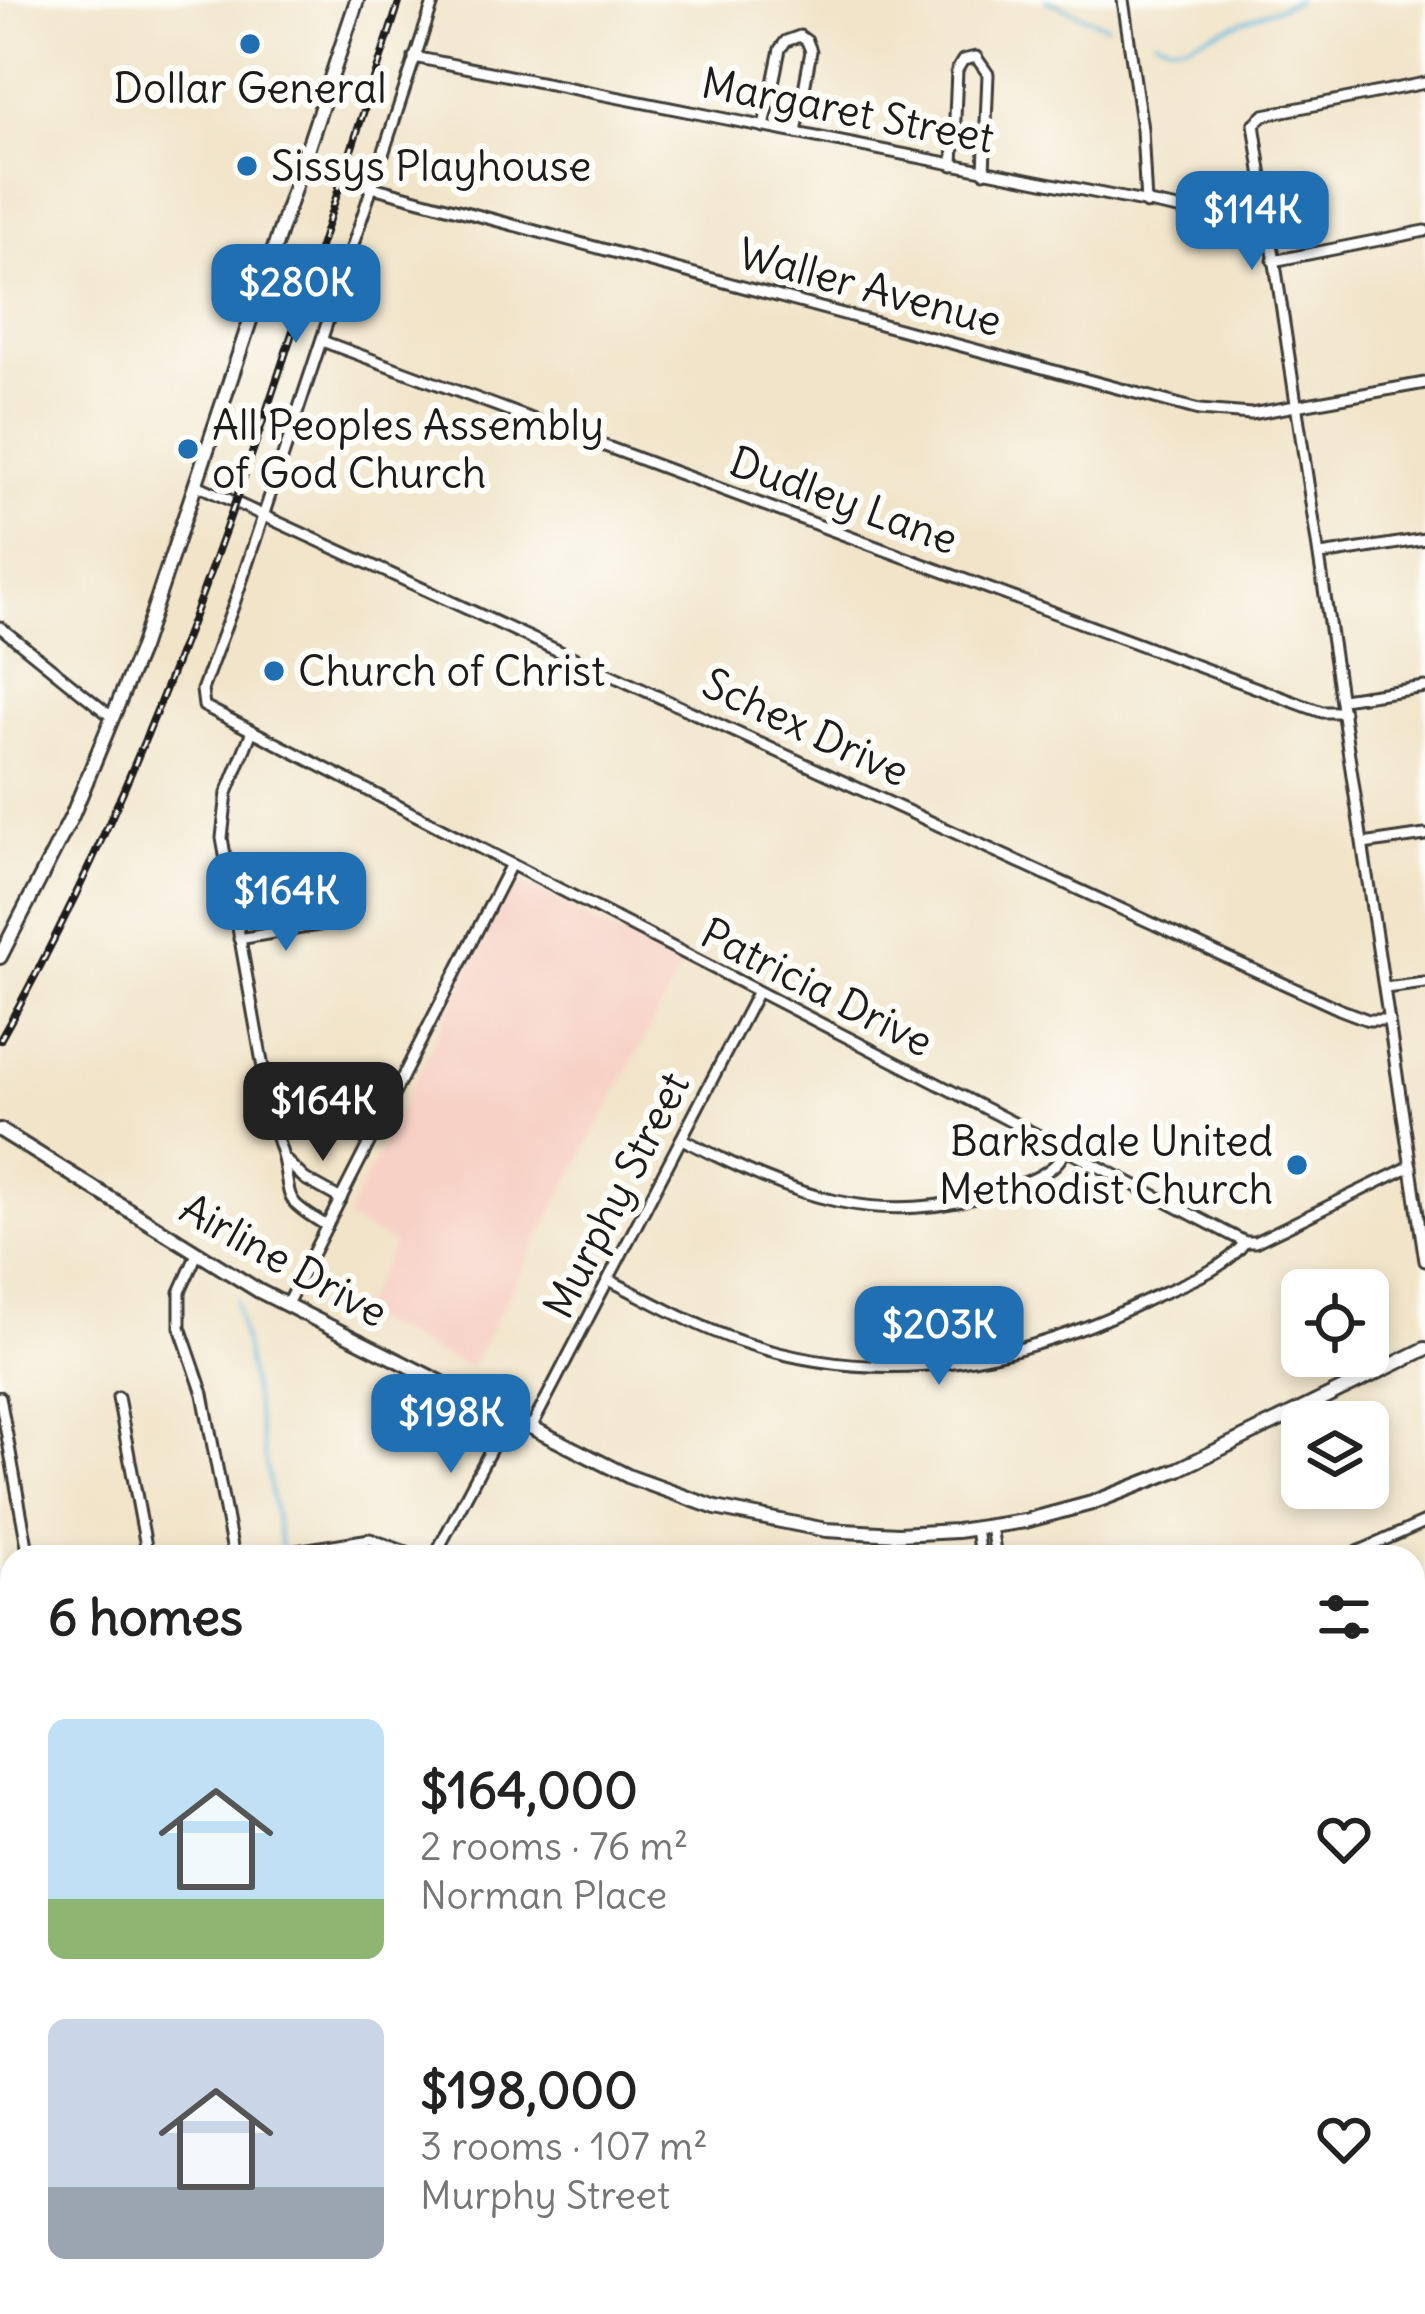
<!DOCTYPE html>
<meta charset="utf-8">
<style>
:root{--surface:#fff;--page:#f2f2f2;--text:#222;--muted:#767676;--accent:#1f6fb2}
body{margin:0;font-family:Delius,sans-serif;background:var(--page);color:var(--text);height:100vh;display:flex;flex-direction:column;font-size:45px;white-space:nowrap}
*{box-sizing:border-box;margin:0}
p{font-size:39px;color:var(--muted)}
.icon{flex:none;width:66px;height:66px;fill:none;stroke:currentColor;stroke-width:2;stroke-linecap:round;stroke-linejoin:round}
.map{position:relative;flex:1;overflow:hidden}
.drawer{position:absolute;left:0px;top:1545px;width:1425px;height:771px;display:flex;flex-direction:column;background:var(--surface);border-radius:36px 36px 0 0;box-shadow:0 6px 18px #0003}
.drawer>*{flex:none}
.buttons{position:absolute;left:1281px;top:1269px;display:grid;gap:24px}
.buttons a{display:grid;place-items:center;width:108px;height:108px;border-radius:18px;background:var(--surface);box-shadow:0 6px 18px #0003;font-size:60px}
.price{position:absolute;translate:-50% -102px;padding:0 27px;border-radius:24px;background:var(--accent);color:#fff;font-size:39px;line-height:78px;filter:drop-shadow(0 3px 6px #0008)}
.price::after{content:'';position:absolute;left:50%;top:72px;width:36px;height:27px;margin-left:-18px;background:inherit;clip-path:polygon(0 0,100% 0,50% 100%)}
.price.current{background:#222;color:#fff}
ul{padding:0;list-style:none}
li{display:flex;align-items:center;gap:36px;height:300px;padding:0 48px}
li span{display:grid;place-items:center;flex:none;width:336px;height:240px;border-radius:18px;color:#555}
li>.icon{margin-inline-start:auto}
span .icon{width:144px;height:144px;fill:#fffc;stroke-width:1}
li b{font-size:51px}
h2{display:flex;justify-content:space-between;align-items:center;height:144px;padding:0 48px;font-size:51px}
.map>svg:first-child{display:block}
.built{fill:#f7d1c6}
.green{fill:#bfd376;stroke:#6e7849;stroke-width:3}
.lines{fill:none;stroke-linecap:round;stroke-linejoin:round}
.stream{stroke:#5db8db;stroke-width:3}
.minor-casing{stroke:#3c3a36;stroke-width:15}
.major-casing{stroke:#3c3a36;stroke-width:18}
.minor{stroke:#fff;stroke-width:9}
.major{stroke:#fff;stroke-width:12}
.rail-casing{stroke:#1c1c1c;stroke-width:8}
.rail{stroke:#fdfcf7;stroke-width:3;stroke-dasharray:9;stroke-linecap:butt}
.poi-dot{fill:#1f6fb2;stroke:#fdfcf7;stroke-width:4.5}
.labels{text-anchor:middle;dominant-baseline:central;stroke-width:12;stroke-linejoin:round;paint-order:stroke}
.poi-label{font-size:42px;fill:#1c1c1c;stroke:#fdfcf7;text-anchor:start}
.street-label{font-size:42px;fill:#1c1c1c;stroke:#fdfcf7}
</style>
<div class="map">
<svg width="1425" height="2314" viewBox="0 0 1425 2314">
<rect width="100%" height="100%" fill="#fdfcf7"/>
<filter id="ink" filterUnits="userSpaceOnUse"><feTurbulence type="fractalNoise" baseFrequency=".00833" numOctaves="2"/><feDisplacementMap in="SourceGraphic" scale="24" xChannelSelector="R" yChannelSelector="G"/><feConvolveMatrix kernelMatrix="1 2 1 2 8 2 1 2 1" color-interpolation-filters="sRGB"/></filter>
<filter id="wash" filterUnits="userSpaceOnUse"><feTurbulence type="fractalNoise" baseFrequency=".004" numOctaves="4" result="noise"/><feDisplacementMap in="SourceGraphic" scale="48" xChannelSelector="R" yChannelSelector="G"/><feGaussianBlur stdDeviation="2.7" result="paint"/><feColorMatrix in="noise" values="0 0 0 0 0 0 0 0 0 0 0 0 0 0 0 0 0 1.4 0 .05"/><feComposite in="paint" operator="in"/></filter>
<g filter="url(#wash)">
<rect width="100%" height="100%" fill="#f1e4c9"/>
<path class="built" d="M514,878L682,968L470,1368L357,1315L394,1244L346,1219Z"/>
<path class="green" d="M246,2304H420L422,2314H198Z"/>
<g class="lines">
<g class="stream">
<path d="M1046,0L1107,26"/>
<path d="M1155,39L1170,44L1187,43L1298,0"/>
<path d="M236,1301L283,1557"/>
<path d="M1413,2212L1425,2210"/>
<path d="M428,2304L430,2314"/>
<path d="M847,2314L903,2304"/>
</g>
</g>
</g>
<g filter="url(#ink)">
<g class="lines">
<defs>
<g id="minor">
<path d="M434,0L234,604L202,690L204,706L1245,1242H1255L1411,1166"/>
<path d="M1123,0L1142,129L1146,204"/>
<path d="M414,57L1269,227"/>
<path d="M1425,83L1264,115L1254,124L1425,1261"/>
<path d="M764,127L780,49L786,41L800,36L807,41L811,51L796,133"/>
<path d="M953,165L957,70L963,60L976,57L988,74L984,172"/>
<path d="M302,168L1199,410L1251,414L1425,383"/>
<path d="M1273,261L1425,231"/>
<path d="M322,341L1305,706L1322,712H1344"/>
<path d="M197,485L1339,1009L1368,1020H1389"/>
<path d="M1321,555L1425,539"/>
<path d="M0,627L113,718"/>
<path d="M1342,699L1425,687"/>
<path d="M252,731L227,793L222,838L273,1124C275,1134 279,1143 282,1154C293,1201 280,1198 327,1226"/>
<path d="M1363,844L1425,835"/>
<path d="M239,939L324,924"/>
<path d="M1385,988L1425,983"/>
<path d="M682,1139C795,1196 876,1231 1004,1190C1026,1183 1055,1173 1065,1151"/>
<path d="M283,1158L305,1179L341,1199"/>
<path d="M197,1254L180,1292V1327L203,1394L234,1557"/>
<path d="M609,1280C653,1302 695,1326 742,1342C879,1389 1016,1364 1143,1302C1175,1286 1224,1272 1245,1242"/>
<path d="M287,1304L510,866"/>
<path d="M0,1397L29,1557"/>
<path d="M118,1397L148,1557"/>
<path d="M532,1426L757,993"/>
<path d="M991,1527L996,1557"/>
<path d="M976,1529L980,1557"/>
<path d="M290,1552L370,1539L420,1557"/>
<path d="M261,1557L277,1554"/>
<path d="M434,1557L509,1415"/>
<path d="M1346,1557L1425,1522"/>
<path d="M0,1604L12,1602"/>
<path d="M1413,1648L1425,1673"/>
<path d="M0,1797L12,1795"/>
<path d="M0,1890L12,1956"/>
<path d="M1413,1978L1425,1975"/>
<path d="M0,2047L12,2045"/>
<path d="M1413,2128L1425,2126"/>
<path d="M1413,2285L1425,2283"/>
<path d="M0,2299L12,2296"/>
<path d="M304,2304L306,2314"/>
<path d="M1388,2304L1390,2314"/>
<path d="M1243,2314L1301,2304"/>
</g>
<g id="major">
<path d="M0,957L72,816L141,648L357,0"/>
<path d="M0,1130L259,1291L630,1477L716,1508L826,1530L898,1534L957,1531L1025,1521L1092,1503L1179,1469L1425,1349"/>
</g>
</defs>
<use href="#minor" class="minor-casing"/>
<use href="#major" class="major-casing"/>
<use href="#minor" class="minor"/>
<use href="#major" class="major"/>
<defs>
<path id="rail" d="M0,1040C184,715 283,353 400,0"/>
</defs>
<use href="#rail" class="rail-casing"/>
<use href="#rail" class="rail"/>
</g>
</g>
<g class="poi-dot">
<circle cx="250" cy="44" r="12"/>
<circle cx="247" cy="166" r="12"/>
<circle cx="188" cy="449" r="12"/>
<circle cx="274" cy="671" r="12"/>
<circle cx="1297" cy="1165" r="12"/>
</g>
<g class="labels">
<g class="poi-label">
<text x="250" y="88" text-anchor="middle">Dollar General</text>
<text x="271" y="166">Sissys Playhouse</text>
<text x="212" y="425">All Peoples Assembly<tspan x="212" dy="48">of God Church</tspan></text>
<text x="298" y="671">Church of Christ</text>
<text x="1273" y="1141" text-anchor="end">Barksdale United<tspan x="1273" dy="48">Methodist Church</tspan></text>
</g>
<g class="street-label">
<text transform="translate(848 110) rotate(11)">Margaret Street</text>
<text transform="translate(870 287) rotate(15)">Waller Avenue</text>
<text transform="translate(844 500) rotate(20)">Dudley Lane</text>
<text transform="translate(806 727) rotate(25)">Schex Drive</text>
<text transform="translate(817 987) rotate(27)">Patricia Drive</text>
<text transform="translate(616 1195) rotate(-63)">Murphy Street</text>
<text transform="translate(284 1260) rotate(29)">Airline Drive</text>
</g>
</g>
</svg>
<div class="buttons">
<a><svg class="icon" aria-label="locate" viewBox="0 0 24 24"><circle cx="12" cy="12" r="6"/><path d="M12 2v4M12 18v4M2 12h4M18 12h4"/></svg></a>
<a><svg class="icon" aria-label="layers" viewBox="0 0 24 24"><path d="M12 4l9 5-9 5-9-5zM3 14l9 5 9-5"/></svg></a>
</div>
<b class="price" style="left:1252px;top:273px">$114K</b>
<b class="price" style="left:296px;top:346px">$280K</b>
<b class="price" style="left:286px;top:954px">$164K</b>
<b class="price current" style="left:323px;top:1164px">$164K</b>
<b class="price" style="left:939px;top:1388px">$203K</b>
<b class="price" style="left:451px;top:1476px">$198K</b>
<section class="drawer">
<h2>6 homes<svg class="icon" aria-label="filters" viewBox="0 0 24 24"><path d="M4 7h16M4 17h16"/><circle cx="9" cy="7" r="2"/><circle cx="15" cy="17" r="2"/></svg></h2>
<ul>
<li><span style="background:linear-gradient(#bfe0f5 75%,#8fb573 0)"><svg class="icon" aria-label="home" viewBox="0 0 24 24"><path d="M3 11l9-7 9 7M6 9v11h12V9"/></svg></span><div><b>$164,000</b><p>2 rooms · 76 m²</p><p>Norman Place</p></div><svg class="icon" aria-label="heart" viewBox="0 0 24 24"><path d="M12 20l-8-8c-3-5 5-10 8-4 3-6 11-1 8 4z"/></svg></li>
<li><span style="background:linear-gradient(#c9d6e8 70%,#9aa5b1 0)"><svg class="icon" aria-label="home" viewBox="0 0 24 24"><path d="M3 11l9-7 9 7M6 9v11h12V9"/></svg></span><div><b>$198,000</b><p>3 rooms · 107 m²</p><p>Murphy Street</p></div><svg class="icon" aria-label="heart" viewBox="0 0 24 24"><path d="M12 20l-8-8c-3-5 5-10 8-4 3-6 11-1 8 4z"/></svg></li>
</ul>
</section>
</div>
